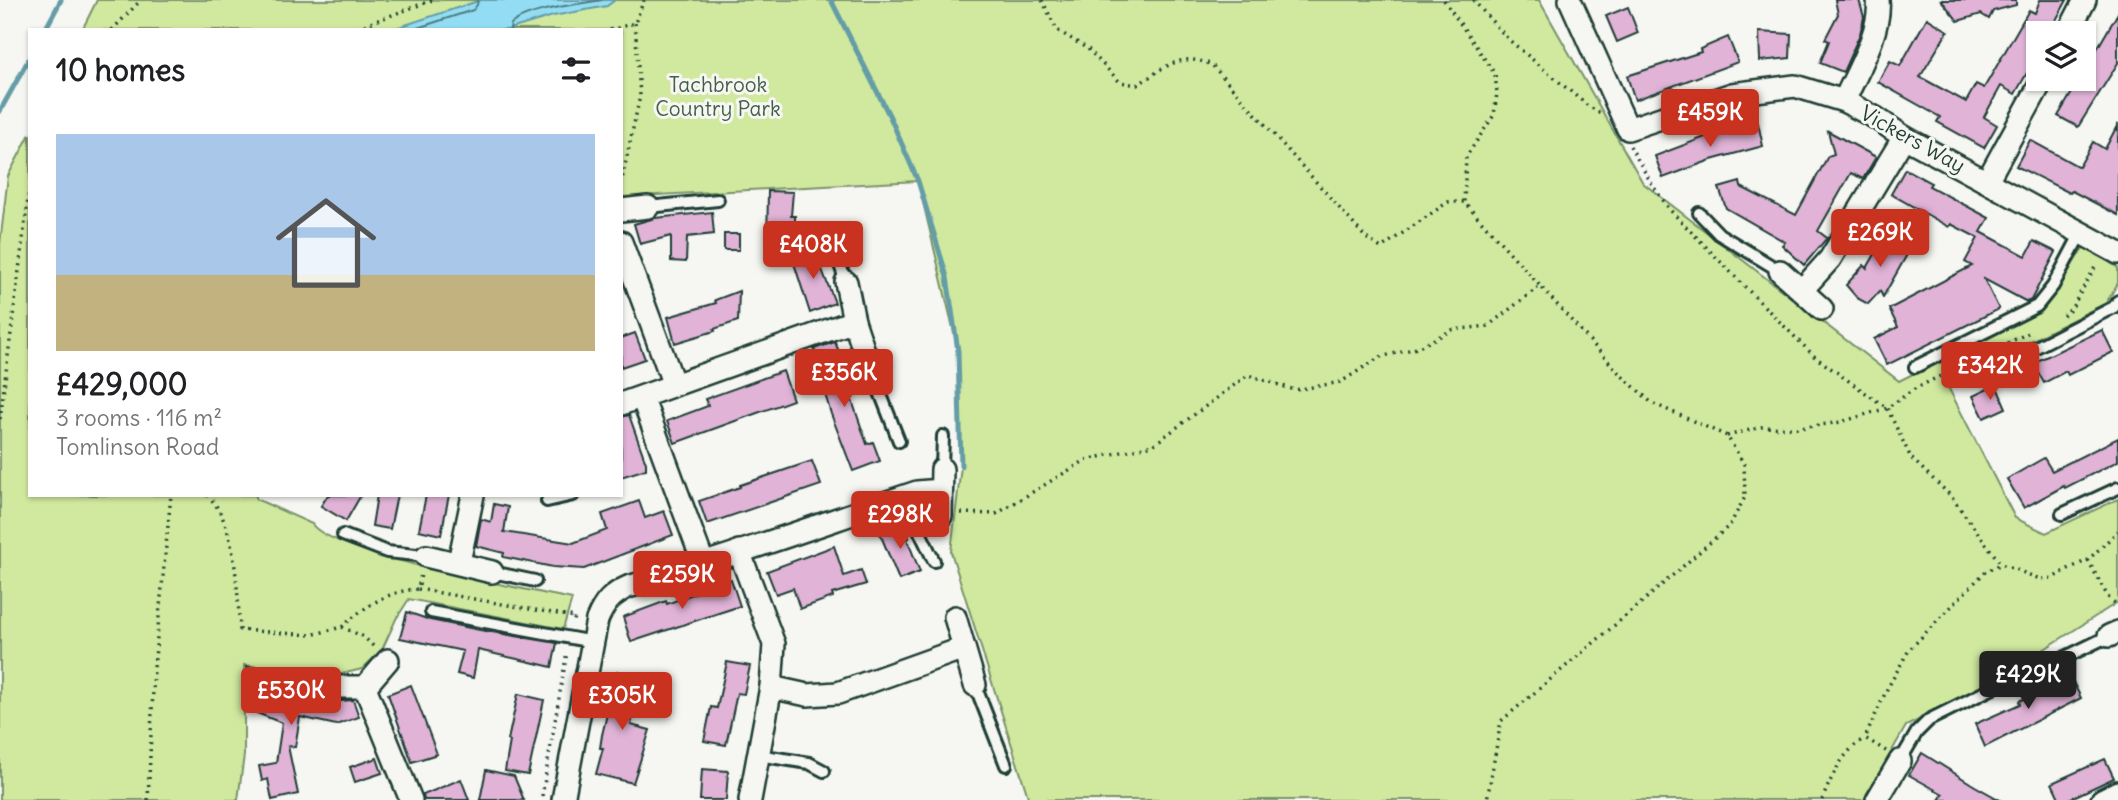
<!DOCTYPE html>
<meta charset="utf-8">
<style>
:root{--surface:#fff;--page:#f2f2f2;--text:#202124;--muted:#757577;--accent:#c8321e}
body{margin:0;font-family:Delius,sans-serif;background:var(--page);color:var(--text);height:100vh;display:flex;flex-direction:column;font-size:26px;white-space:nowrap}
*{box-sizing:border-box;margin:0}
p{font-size:23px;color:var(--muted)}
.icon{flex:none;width:38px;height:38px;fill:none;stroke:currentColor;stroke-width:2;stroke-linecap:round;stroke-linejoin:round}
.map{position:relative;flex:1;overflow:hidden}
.side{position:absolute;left:28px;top:28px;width:595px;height:469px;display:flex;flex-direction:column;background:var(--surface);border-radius:0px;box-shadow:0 2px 5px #0004}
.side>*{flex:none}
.controls{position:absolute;left:2026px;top:21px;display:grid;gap:14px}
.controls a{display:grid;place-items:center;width:70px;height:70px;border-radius:0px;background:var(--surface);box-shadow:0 2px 5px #0004;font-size:35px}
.price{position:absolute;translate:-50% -60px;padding:0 16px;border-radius:7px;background:var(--accent);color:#fff;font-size:23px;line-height:46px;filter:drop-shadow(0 2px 4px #0008)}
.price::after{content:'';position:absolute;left:50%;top:42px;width:21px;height:16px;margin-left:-10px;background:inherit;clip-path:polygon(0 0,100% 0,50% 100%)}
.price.on{background:#222;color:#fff}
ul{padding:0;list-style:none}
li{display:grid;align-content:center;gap:14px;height:371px;padding:0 28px}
li span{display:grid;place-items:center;height:217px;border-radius:0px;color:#555}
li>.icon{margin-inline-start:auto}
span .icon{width:126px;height:126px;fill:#fffc;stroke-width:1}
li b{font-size:30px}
h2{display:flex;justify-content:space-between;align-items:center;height:84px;padding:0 28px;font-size:30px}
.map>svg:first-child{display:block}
.green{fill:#d0e99f;stroke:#78936a;stroke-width:2}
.water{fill:#93ddf4;stroke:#659da7;stroke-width:2}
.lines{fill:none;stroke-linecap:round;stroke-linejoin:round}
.shore{stroke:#4d7d81;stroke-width:2}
.stream{stroke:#659da7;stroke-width:5}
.building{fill:#e0b3d7;stroke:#1f3d34;stroke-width:2}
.lane-casing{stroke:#1f3d34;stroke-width:16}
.street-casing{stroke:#1f3d34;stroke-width:26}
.path{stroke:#1f3d34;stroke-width:3.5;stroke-dasharray:2 5;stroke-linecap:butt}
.lane{stroke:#f6f6f2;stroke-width:10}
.street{stroke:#f6f6f2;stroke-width:21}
.labels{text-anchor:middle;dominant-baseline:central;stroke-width:6;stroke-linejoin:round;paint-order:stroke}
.park-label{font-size:21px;fill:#425f49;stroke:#f6f6f2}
.street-label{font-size:21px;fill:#1f3d34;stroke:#f6f6f2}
</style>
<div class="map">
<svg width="2118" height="800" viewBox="0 0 2118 800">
<rect width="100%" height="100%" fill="#f6f6f2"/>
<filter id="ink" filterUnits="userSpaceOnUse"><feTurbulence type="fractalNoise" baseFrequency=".0143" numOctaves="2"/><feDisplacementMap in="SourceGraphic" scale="14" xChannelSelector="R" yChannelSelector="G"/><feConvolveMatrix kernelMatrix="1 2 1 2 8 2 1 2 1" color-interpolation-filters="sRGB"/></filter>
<g filter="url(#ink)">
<g class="green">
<path d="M97,0H1539L1643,183L1899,381L2046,306L2085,245L2118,268V283L2106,303L1946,383L2015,518L2046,533L2118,499V602L1979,691L1906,726L1864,800H1029L951,552L961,466L957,345L918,181L621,197V30H82Z"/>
<path d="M30,134V495H256V499L312,524C329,553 530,590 572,599L563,629L409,599L396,619L382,650L362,669L329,677L244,665V755L238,800H0V244L8,176Z"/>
</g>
<path class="water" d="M481,0H615L607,6L553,16L507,30H390Z"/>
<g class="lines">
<g class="shore">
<path d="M411,30L473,10L477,5L478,0"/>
<path d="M510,30L511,24C529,9 579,4 602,0"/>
</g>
<g class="stream">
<path d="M831,0L890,117L918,181L947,277L958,351L961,466"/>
<path d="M45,30L61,0"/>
<path d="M0,111L30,57"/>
</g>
</g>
<g class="building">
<path d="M1835,0H1859L1864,17L1860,34L1843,72L1820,63L1829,41L1825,39L1838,14Z"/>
<path d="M1941,0H2016V5L1993,11L1989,19L1981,14L1958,21Z"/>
<path d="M2040,0H2067L2049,33H2039V52L2015,94L2001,86L1984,117L1997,125L1984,148L1937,122L1940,117L1878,82L1890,61L1900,66L1927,18L1948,31L1920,77L1966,102L1976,84L1984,88L2029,10L2035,13Z"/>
<path d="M1628,7L1638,33L1617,42L1606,16Z"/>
<path d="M2118,13V63L2078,127L2058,116L2080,79H2084V71Z"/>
<path d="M1759,32L1791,34L1790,58L1760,61Z"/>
<path d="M1728,37L1738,62L1635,100L1627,76L1701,52L1700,49Z"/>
<path d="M1758,123L1763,146L1711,160L1663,178L1655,156L1713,134Z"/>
<path d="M2118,124V215L2072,191L2070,193L2016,166L2030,140L2079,167L2093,142L2105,149Z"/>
<path d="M1828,131L1876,157L1863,179L1851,173L1818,231L1827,238L1804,265L1782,245L1785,242L1726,208L1719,188L1740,182L1741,187L1796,215L1828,156L1834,154Z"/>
<path d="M1905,169L1931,183L1929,186L1989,218L1981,232L2026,256L2034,241L2056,252L2031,300L2027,302L1984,279L1999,309L1887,365L1874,339L1898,327L1889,309L1972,266L1965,262L1978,238L1951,224L1949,227L1891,194Z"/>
<path d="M768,191L793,192L791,216H795V245L767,244Z"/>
<path d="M712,212L714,234L687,237L686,262L671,261V236L640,244L634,224L655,218Z"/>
<path d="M1889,230L1913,244L1883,297L1880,291L1868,304L1857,298L1846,285L1864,265L1867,268Z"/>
<rect x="724" y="234" width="15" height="16"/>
<path d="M814,249L835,303L810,313L792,257Z"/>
<path d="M739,291L738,321L714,329L715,331L675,343L668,317L716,303L715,300Z"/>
<path d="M2102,330L2113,352L2068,375L2066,371L2044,383L2033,363Z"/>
<path d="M635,333L645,359L621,367V338Z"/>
<path d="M835,342L842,359L838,360L867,444L873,442L880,461L853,471L831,414L821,381L825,380L814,349Z"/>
<path d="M783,371L793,400L675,443L667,421L708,406L705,399Z"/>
<path d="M1996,385L2006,408L1984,418L1973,396Z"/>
<path d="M629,415L646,463V469L621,477V417Z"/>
<path d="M2118,438V461L2065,488L2064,486L2024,508L2007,479L2044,458L2052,471Z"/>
<path d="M812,461L821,485L707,524L699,501L740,487V485Z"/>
<path d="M328,495H361L346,521L321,506Z"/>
<path d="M377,495H397L390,529L372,526Z"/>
<path d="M426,495H449L441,535L419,530Z"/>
<path d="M639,501L645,518L664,511L673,535L584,569L553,567L503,557L504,553L476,546L481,519L491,522L494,504L508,507L504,532L573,543L607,530L602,514Z"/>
<path d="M904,522L909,538L907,539L920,572L899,580L879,531Z"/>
<path d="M834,546L844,576L861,570L866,584L832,594L833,597L800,609L793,588L776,594L767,571Z"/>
<path d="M731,579L740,606L631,642L623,617L666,601L667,604Z"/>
<path d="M407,612L430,620L480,630L557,643L552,667L478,650L473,678L457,674L463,651L400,638Z"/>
<path d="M727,662L750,666L744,694L737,693L726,745L704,741L711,707L717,708Z"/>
<path d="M247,667L263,669L262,684L283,693L329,702L353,700L359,717L336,725L300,717L295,747L288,746L298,794L272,800L268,779L262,781L259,766L276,763L282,723L249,710L258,685L246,683Z"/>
<path d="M617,672L642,678L631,725L650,730L633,783L596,774L603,748H600L602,735Z"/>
<path d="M2070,676L2081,698L1985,747L1975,724L2020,704L2019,701Z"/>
<path d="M411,685L437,754L412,762L388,694Z"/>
<path d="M518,694L544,700L528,775L505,771L510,741L508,740Z"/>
<path d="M1922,753L1975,786L2000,800H1939L1943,794L1909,775Z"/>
<path d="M377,758L382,773L355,782L350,767Z"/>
<path d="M2105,759L2114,778L2067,800H2060L2052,783Z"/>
<path d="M702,769L728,771L726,800H700Z"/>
<path d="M486,770L514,776L524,800H480Z"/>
<path d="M461,779L469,800H424L423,795Z"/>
</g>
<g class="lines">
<defs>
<g id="lane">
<path d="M648,207L718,200"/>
<path d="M1699,213L1719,234L1780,271"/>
<path d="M831,239L846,282"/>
<path d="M865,354L899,441"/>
<path d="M1915,367L2037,306L2053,286L2081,233"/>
<path d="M1976,378L2114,307L2118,301"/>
<path d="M942,469L943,436"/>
<path d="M907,495L915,522L934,561"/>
<path d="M547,501L573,495"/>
<path d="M2062,514L2118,488"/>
<path d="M343,535L387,552L426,556"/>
<path d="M492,572L535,581"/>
<path d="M431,612L593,642"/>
<path d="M2047,666L2109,636"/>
<path d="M289,682L328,687"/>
<path d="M975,685L1006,765"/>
<path d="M758,755L809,763L824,771"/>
<path d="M1900,761L1917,732L1929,720L1993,688"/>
</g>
<g id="street">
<path d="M1570,0L1628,129L1732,94L1795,86L1844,101L1876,118L1904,137L2118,253"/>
<path d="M2068,33L2085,0"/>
<path d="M1844,101C1856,74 1882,30 1878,0"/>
<path d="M1987,181L2043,79"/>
<path d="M621,210L648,207"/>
<path d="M621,242L674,385"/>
<path d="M1780,271L1822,309"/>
<path d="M846,282L854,321L865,354"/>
<path d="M1802,290L1830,259L1904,137"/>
<path d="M642,397L704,565"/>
<path d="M621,404L854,321"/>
<path d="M941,516L942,469"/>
<path d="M739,551L774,644L771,687L750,800"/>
<path d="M426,556L492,572"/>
<path d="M459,562L473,495"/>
<path d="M955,617L975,685"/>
<path d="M2109,636L2118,632"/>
<path d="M328,687H365L388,660"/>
<path d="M365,687L411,800"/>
<path d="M771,687L807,695L838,693L964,648"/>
<path d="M563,800L597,620C604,603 612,594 628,587C725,559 821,524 917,492L941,490"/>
<path d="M1877,800L1900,761"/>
<path d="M2102,800L2118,792"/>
</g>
</defs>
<use href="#lane" class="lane-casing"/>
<use href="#street" class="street-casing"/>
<g class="path">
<path d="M1042,0L1057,30L1088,49L1120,82L1137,85C1165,68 1179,51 1212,65L1366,238L1381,248L1448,202H1464L1620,374L1652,403L1727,436L1744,464L1745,497L1730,525L1648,597L1501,721L1487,800"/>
<path d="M1444,0L1495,74L1497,93L1494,115L1466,157L1464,202"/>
<path d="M1473,0L1508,39L1588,106L1600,113"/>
<path d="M112,30L141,0"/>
<path d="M351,30L433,0"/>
<path d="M610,30L635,23L644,0"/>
<path d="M1630,146L1653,186L1670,210L1753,295L1815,357L1887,408L1911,458L1950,495L2001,564"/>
<path d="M621,184L640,96L635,23"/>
<path d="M2063,316L2071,309L2097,264"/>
<path d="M0,419L30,184"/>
<path d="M1727,436L1761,427L1799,428L1841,422L1887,408L1916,388L2028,333"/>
<path d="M207,495C237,522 237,591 240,630L311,635L342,627L364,637L374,647"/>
<path d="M961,513L996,514L1086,460L1153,445L1248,375L1295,390L1341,382L1380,357L1417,348L1452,330L1488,326L1540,286"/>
<path d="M2088,560L2108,597L2118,606"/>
<path d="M418,589L575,617L573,624"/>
<path d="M342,627C364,607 387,591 418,589L421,574"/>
<path d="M1886,751L1865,738L1887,689L1909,650L1985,572L2001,564L2040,579L2053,578L2066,570L2088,560L2118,531"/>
<path d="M542,796L567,652"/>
<path d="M148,800L154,668L171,495"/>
<path d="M1822,800C1832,776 1842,752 1865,738"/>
</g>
<use href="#lane" class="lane"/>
<use href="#street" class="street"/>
</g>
</g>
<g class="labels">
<g class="park-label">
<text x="718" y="84">Tachbrook<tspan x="718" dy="24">Country Park</tspan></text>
</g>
<g class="street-label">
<text transform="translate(1913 139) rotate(29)">Vickers Way</text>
</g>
</g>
</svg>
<div class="controls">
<a><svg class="icon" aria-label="layers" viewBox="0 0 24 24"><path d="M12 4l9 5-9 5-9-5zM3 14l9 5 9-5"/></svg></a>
</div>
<b class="price" style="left:1710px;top:149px">£459K</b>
<b class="price" style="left:1880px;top:269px">£269K</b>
<b class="price" style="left:813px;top:281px">£408K</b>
<b class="price" style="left:1990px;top:402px">£342K</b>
<b class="price" style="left:844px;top:409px">£356K</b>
<b class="price" style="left:900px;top:551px">£298K</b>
<b class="price" style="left:682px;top:611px">£259K</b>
<b class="price on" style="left:2028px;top:711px">£429K</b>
<b class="price" style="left:291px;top:727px">£530K</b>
<b class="price" style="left:622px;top:732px">£305K</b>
<section class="side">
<h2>10 homes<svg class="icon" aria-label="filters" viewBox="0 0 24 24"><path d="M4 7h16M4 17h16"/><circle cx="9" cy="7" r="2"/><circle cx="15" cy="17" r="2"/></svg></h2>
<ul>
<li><span style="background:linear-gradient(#a9c7e8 65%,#c2b280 0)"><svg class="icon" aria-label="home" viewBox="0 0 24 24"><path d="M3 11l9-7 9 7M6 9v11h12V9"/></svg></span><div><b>£429,000</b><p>3 rooms · 116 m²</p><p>Tomlinson Road</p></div></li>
</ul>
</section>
</div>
